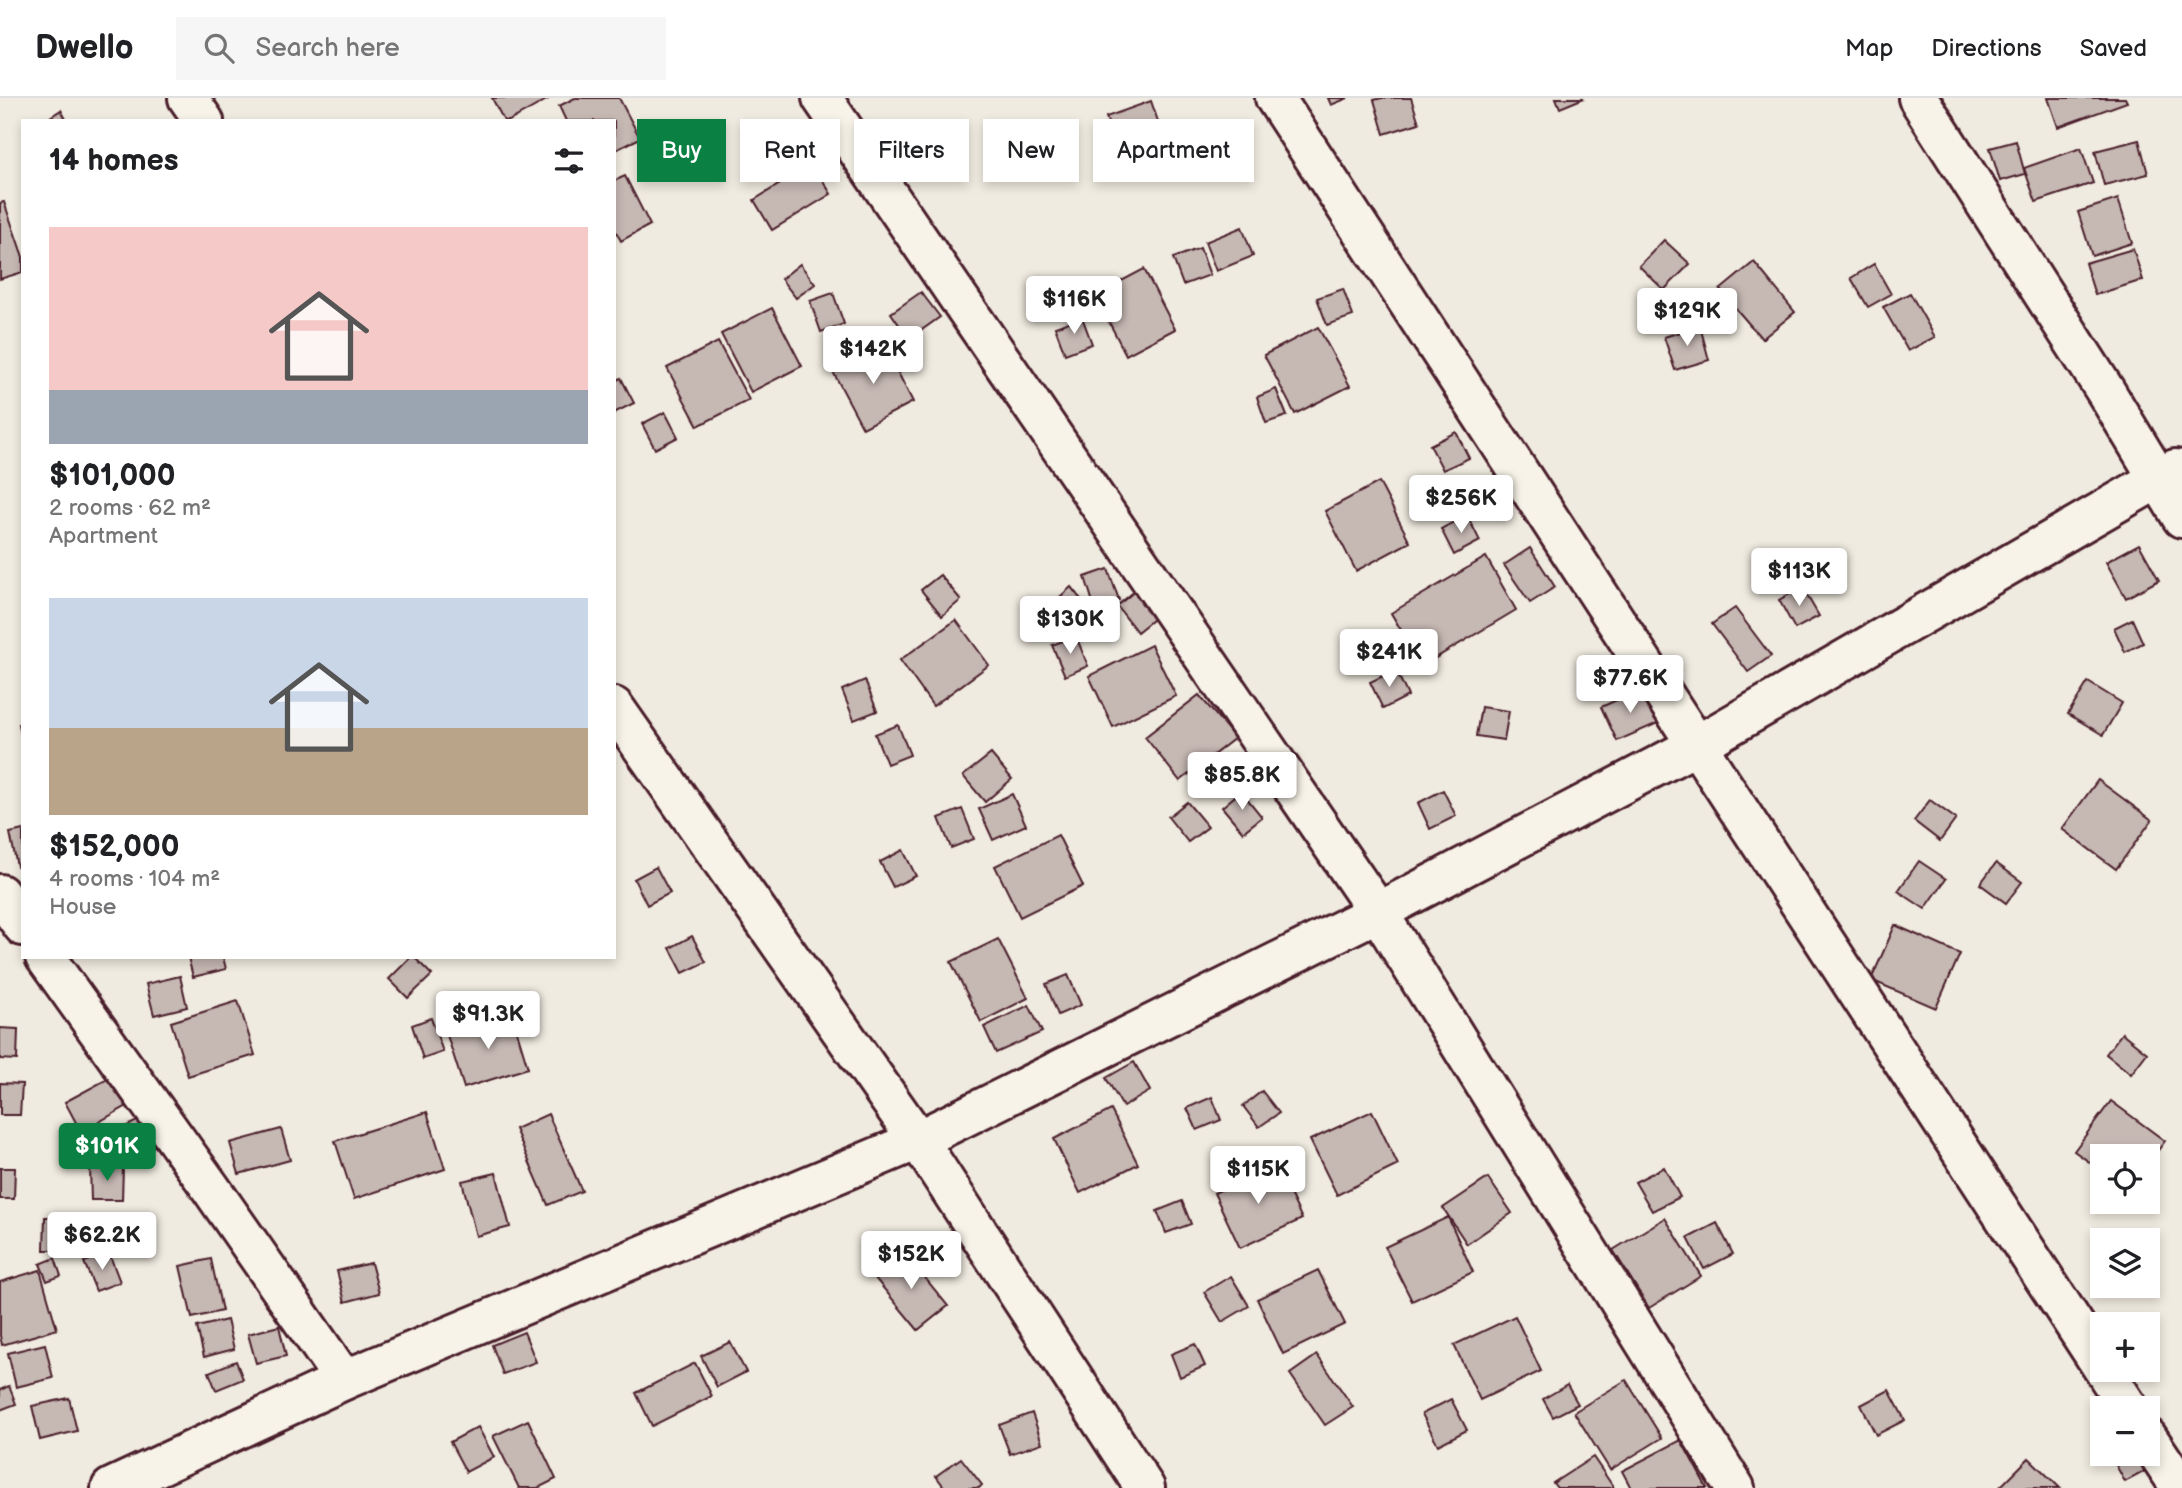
<!DOCTYPE html>
<meta charset="utf-8">
<style>
:root{--surface:#fff;--page:#f6f6f6;--text:#202124;--muted:#757577;--line:#e0e0e0;--accent:#0b8043}
body{margin:0;font-family:"Balsamiq Sans",sans-serif;background:var(--page);color:var(--text);height:100vh;display:flex;flex-direction:column;font-size:26px;white-space:nowrap}
*{box-sizing:border-box;margin:0}
p{font-size:23px;color:var(--muted)}
.icon{flex:none;width:38px;height:38px;fill:none;stroke:currentColor;stroke-width:2;stroke-linecap:round;stroke-linejoin:round}
.map{position:relative;flex:1;overflow:hidden}
.details{position:absolute;left:21px;top:21px;width:595px;height:840px;display:flex;flex-direction:column;background:var(--surface);border-radius:0px;box-shadow:0 4px 10px #0003}
.details>*{flex:none}
.hud{position:absolute;left:637px;top:21px;width:665px;height:63px;display:flex;gap:14px}
.fabs{position:absolute;left:2090px;top:1046px;display:grid;gap:14px}
.fabs a{display:grid;place-items:center;width:70px;height:70px;border-radius:0px;background:var(--surface);box-shadow:0 4px 10px #0003;font-size:35px}
.price{position:absolute;translate:-50% -60px;padding:0 16px;border-radius:7px;background:#fff;color:#222;font-size:23px;line-height:46px;filter:drop-shadow(0 2px 4px #0008)}
.price::after{content:'';position:absolute;left:50%;top:42px;width:21px;height:16px;margin-left:-10px;background:inherit;clip-path:polygon(0 0,100% 0,50% 100%)}
.price.on{background:var(--accent);color:#fff}
ul{padding:0;list-style:none}
li{display:grid;align-content:center;gap:14px;height:371px;padding:0 28px}
li span{display:grid;place-items:center;height:217px;border-radius:0px;color:#555}
li>.icon{margin-inline-start:auto}
span .icon{width:126px;height:126px;fill:#fffc;stroke-width:1}
li b{font-size:30px}
h2{display:flex;justify-content:space-between;align-items:center;height:84px;padding:0 28px;font-size:30px}
.tag{padding:0 24px;border-radius:0px;background:var(--surface);box-shadow:0 4px 10px #0003;font-size:24px;line-height:63px}
.tag.on{background:var(--accent);color:#fff}
header{display:flex;align-items:center;gap:42px;box-sizing:border-box;height:98px;padding:0 35px;background:var(--surface);border-bottom:2px solid var(--line)}
header strong{font-size:33px}
nav{display:flex;gap:38px;margin-inline-start:auto;font-size:24px}
.search{width:490px;height:63px;background:var(--page);display:flex;align-items:center;gap:18px;box-sizing:border-box;padding:0 24px;border-radius:0px;color:var(--muted);font-size:26px}
.map>svg:first-child{display:block}
.building{fill:#c6b8b3;stroke:#4a1f2b;stroke-width:2}
.lines{fill:none;stroke-linecap:round;stroke-linejoin:round}
.minor-casing{stroke:#4a1f2b;stroke-width:44}
.tertiary-casing{stroke:#4a1f2b;stroke-width:44}
.minor{stroke:#f7f3e8;stroke-width:38}
.tertiary{stroke:#f7f3e8;stroke-width:38}
</style>
<header>
<strong>Dwello</strong>
<div class="search"><svg class="icon" aria-label="search" viewBox="0 0 24 24"><circle cx="10" cy="10" r="6"/><path d="M15 15l6 6"/></svg>Search here</div>
<nav><a>Map</a><a>Directions</a><a>Saved</a></nav>
</header>
<div class="map">
<svg width="2182" height="1390" viewBox="0 0 2182 1390">
<rect width="100%" height="100%" fill="#f0ebe0"/>
<filter id="ink" filterUnits="userSpaceOnUse"><feTurbulence type="fractalNoise" baseFrequency=".0143" numOctaves="2"/><feDisplacementMap in="SourceGraphic" scale="14" xChannelSelector="R" yChannelSelector="G"/><feConvolveMatrix kernelMatrix="1 2 1 2 8 2 1 2 1" color-interpolation-filters="sRGB"/></filter>
<g filter="url(#ink)">
<g class="building">
<path d="M492,0H550L509,23H504Z"/>
<path d="M575,0H619L640,40L614,53V23H566L559,8Z"/>
<path d="M1328,0H1348L1331,7Z"/>
<path d="M1382,0H1411L1419,25L1384,36L1374,2Z"/>
<path d="M1556,0H1584L1560,10Z"/>
<path d="M2048,0H2125L2127,4L2058,29Z"/>
<path d="M1151,3L1161,32L1116,47L1106,19Z"/>
<path d="M61,12L67,23H44Z"/>
<path d="M1188,41L1198,69L1171,79L1161,51Z"/>
<path d="M2139,42L2148,76L2104,87L2095,53Z"/>
<path d="M2016,43L2025,76L2000,83L1990,50Z"/>
<path d="M2081,50L2093,85L2036,104L2024,70Z"/>
<path d="M813,66L831,96L772,132L754,102Z"/>
<path d="M625,78L650,127L621,143L614,130V83Z"/>
<path d="M2118,101L2132,145L2092,158L2078,114Z"/>
<path d="M4,104L23,159V174L0,181V105Z"/>
<path d="M1242,129L1253,158L1216,173L1205,144Z"/>
<path d="M1664,142L1690,166L1664,192L1639,168Z"/>
<path d="M1200,150L1210,177L1183,187L1173,160Z"/>
<path d="M2133,151L2143,182L2095,197L2085,165Z"/>
<path d="M1754,164L1795,214L1762,241L1720,192Z"/>
<path d="M800,166L815,186L796,200L781,181Z"/>
<path d="M1874,166L1891,196L1868,209L1851,180Z"/>
<path d="M1144,171L1175,231L1126,257L1095,197Z"/>
<path d="M1343,191L1353,218L1327,227L1317,200Z"/>
<path d="M921,194L940,219L909,241L891,215Z"/>
<path d="M833,195L844,226L821,234L810,203Z"/>
<path d="M1910,195L1935,239L1908,253L1883,209Z"/>
<path d="M772,210L802,268L751,294L721,236Z"/>
<path d="M1082,219L1092,246L1065,256L1055,229Z"/>
<path d="M1700,228L1709,262L1675,272L1664,239Z"/>
<path d="M1318,229L1350,288L1295,316L1264,257Z"/>
<path d="M718,244L749,302L698,328L667,270Z"/>
<path d="M883,245L913,304L863,330L832,272Z"/>
<path d="M621,280L634,305L614,315V284Z"/>
<path d="M1276,291L1287,318L1266,325L1257,299Z"/>
<path d="M665,314L678,339L655,351L642,326Z"/>
<path d="M1456,334L1469,360L1443,372L1430,347Z"/>
<path d="M1379,384L1410,444L1356,473L1325,413Z"/>
<path d="M1467,417L1480,443L1454,457L1441,431Z"/>
<path d="M2139,446L2159,482L2126,500L2106,464Z"/>
<path d="M1530,450L1555,489L1530,505L1504,467Z"/>
<path d="M1486,459L1516,512L1422,568L1391,515Z"/>
<path d="M1108,471L1119,502L1095,511L1085,479Z"/>
<path d="M940,477L961,502L942,518L921,492Z"/>
<path d="M1071,489L1092,515L1073,531L1052,506Z"/>
<path d="M1802,489L1819,518L1795,531L1779,502Z"/>
<path d="M1136,492L1157,518L1137,534L1117,508Z"/>
<path d="M1735,510L1771,558L1748,574L1712,526Z"/>
<path d="M2132,521L2143,545L2125,554L2114,530Z"/>
<path d="M956,522L989,567L933,608L900,562Z"/>
<path d="M1076,538L1088,568L1065,578L1052,547Z"/>
<path d="M1151,547L1176,598L1113,629L1089,578Z"/>
<path d="M1396,572L1408,598L1383,611L1370,584Z"/>
<path d="M865,582L877,613L854,622L842,592Z"/>
<path d="M2088,584L2122,605L2103,637L2068,616Z"/>
<path d="M1643,590L1658,625L1617,643L1601,609Z"/>
<path d="M1199,597L1235,640L1180,683L1145,639Z"/>
<path d="M1481,609L1509,613L1504,642L1476,638Z"/>
<path d="M23,625V647L19,626Z"/>
<path d="M898,627L910,657L887,666L875,636Z"/>
<path d="M991,656L1012,681L985,704L963,678Z"/>
<path d="M2098,682L2152,722L2116,771L2062,731Z"/>
<path d="M1443,692L1456,718L1430,731L1418,705Z"/>
<path d="M1241,693L1262,719L1243,734L1222,709Z"/>
<path d="M1012,696L1026,727L993,742L979,711Z"/>
<path d="M1930,702L1956,721L1940,743L1914,723Z"/>
<path d="M1187,704L1208,729L1188,744L1168,719Z"/>
<path d="M962,711L974,741L951,750L939,720Z"/>
<path d="M23,732V767L17,768L10,735Z"/>
<path d="M1058,737L1083,788L1020,819L995,768Z"/>
<path d="M903,752L916,778L893,789L880,764Z"/>
<path d="M1919,763L1946,781L1925,811L1898,793Z"/>
<path d="M1996,765L2022,784L2006,805L1980,786Z"/>
<path d="M656,769L670,795L647,807L634,781Z"/>
<path d="M1895,827L1960,856L1936,910L1871,882Z"/>
<path d="M692,838L706,864L683,875L670,850Z"/>
<path d="M998,841L1028,900L981,924L951,864Z"/>
<path d="M188,859H223L226,871L193,879Z"/>
<path d="M411,859H414L432,877L408,900L389,881Z"/>
<path d="M1068,877L1081,907L1058,917L1046,886Z"/>
<path d="M180,878L187,909L154,917L146,886Z"/>
<path d="M238,903L255,957L188,978L171,924Z"/>
<path d="M1029,907L1042,934L996,955L984,929Z"/>
<path d="M512,917L528,970L464,990L447,937Z"/>
<path d="M431,920L443,954L423,961L412,927Z"/>
<path d="M0,930L18,931L17,962L0,961Z"/>
<path d="M2122,935L2147,955L2131,976L2106,956Z"/>
<path d="M1134,964L1150,993L1123,1009L1106,980Z"/>
<path d="M111,979L127,1008L81,1034L65,1004Z"/>
<path d="M0,985L22,986L20,1017H0Z"/>
<path d="M1262,993L1279,1015L1259,1029L1243,1008Z"/>
<path d="M1212,999L1221,1022L1197,1032L1187,1010Z"/>
<path d="M2111,1003L2165,1043L2147,1067V1059H2102V1073L2074,1053Z"/>
<path d="M1111,1012L1138,1066L1080,1095L1054,1041Z"/>
<path d="M1372,1013L1398,1067L1337,1097L1310,1042Z"/>
<path d="M427,1014L445,1071L354,1101L335,1043Z"/>
<path d="M548,1016L582,1093L548,1107L515,1031Z"/>
<path d="M141,1021L155,1047L132,1060L117,1033Z"/>
<path d="M281,1031L290,1062L239,1076L230,1045Z"/>
<path d="M1276,1066L1302,1121L1240,1150L1214,1095Z"/>
<path d="M90,1069H123L122,1102H91Z"/>
<path d="M1664,1069L1680,1099L1652,1113L1635,1084Z"/>
<path d="M0,1070H15L14,1101H0Z"/>
<path d="M496,1075L510,1129L476,1138L462,1083Z"/>
<path d="M1488,1080L1512,1115L1467,1146L1443,1110Z"/>
<path d="M1182,1103L1191,1126L1166,1135L1157,1113Z"/>
<path d="M45,1119H76V1152H44Z"/>
<path d="M1448,1119L1473,1174L1412,1203L1385,1149Z"/>
<path d="M1665,1120L1701,1178L1649,1210L1613,1152Z"/>
<path d="M1717,1125L1733,1156L1704,1171L1688,1140Z"/>
<path d="M904,1154L948,1208L918,1232L874,1179Z"/>
<path d="M109,1155L120,1184L96,1193L84,1164Z"/>
<path d="M55,1160L61,1178L47,1183L40,1166Z"/>
<path d="M211,1161L222,1213L192,1220L180,1168Z"/>
<path d="M371,1165L379,1195L345,1204L337,1173Z"/>
<path d="M40,1172L57,1231L2,1247L0,1238V1184Z"/>
<path d="M1318,1172L1345,1226L1283,1256L1257,1201Z"/>
<path d="M1231,1178L1249,1208L1222,1224L1204,1194Z"/>
<path d="M1515,1218L1541,1273L1480,1302L1454,1247Z"/>
<path d="M227,1222L234,1251L204,1259L197,1229Z"/>
<path d="M279,1228L286,1258L256,1265L248,1236Z"/>
<path d="M524,1234L536,1264L503,1276L492,1247Z"/>
<path d="M730,1244L746,1274L717,1289L701,1258Z"/>
<path d="M45,1246L53,1280L16,1289L8,1255Z"/>
<path d="M1195,1246L1205,1268L1180,1279L1171,1256Z"/>
<path d="M1317,1257L1353,1309L1325,1327L1290,1276Z"/>
<path d="M236,1263L243,1281L216,1292L209,1274Z"/>
<path d="M695,1265L712,1298L652,1328L636,1295Z"/>
<path d="M1626,1282L1662,1340L1610,1372L1574,1314Z"/>
<path d="M1567,1287L1578,1306L1553,1319L1543,1301Z"/>
<path d="M9,1288L16,1306L0,1312V1292Z"/>
<path d="M1889,1292L1905,1322L1876,1337L1861,1307Z"/>
<path d="M69,1300L77,1333L40,1342L32,1308Z"/>
<path d="M1451,1301L1467,1332L1438,1347L1422,1316Z"/>
<path d="M1032,1315L1042,1345L1010,1356L999,1327Z"/>
<path d="M528,1322L556,1381L538,1390H519L493,1338Z"/>
<path d="M478,1329L494,1359L466,1374L450,1344Z"/>
<path d="M1681,1342L1707,1390H1631L1622,1373Z"/>
<path d="M2110,1356H2141L2149,1371L2125,1384Z"/>
<path d="M1593,1359L1614,1390H1557L1553,1385Z"/>
<path d="M961,1360L982,1387L979,1390H945L936,1378Z"/>
<path d="M2029,1360L2060,1390H1999Z"/>
</g>
<g class="lines">
<defs>
<g id="minor">
<path d="M822,0L1378,814L1735,1390"/>
<path d="M1275,0L2102,1269"/>
<path d="M1918,0L2106,294L2182,420"/>
<path d="M0,796L23,828"/>
<path d="M45,859L210,1089L344,1282"/>
<path d="M2104,1272L2129,1311"/>
<path d="M2147,1339L2181,1390"/>
<path d="M111,1390L344,1282L918,1042L1378,814L1695,648L2175,371L2182,372"/>
</g>
<g id="tertiary">
<path d="M188,0L204,23"/>
<path d="M614,609L918,1042L1145,1390"/>
</g>
</defs>
<use href="#minor" class="minor-casing"/>
<use href="#tertiary" class="tertiary-casing"/>
<use href="#minor" class="minor"/>
<use href="#tertiary" class="tertiary"/>
</g>
</g>
</svg>
<div class="fabs">
<a><svg class="icon" aria-label="locate" viewBox="0 0 24 24"><circle cx="12" cy="12" r="6"/><path d="M12 2v4M12 18v4M2 12h4M18 12h4"/></svg></a>
<a><svg class="icon" aria-label="layers" viewBox="0 0 24 24"><path d="M12 4l9 5-9 5-9-5zM3 14l9 5 9-5"/></svg></a>
<a>+</a>
<a>−</a>
</div>
<b class="price" style="left:1074px;top:238px">$116K</b>
<b class="price" style="left:1687px;top:250px">$129K</b>
<b class="price" style="left:873px;top:288px">$142K</b>
<b class="price" style="left:1461px;top:437px">$256K</b>
<b class="price" style="left:1799px;top:510px">$113K</b>
<b class="price" style="left:1070px;top:558px">$130K</b>
<b class="price" style="left:1389px;top:591px">$241K</b>
<b class="price" style="left:1630px;top:617px">$77.6K</b>
<b class="price" style="left:1242px;top:714px">$85.8K</b>
<b class="price" style="left:488px;top:953px">$91.3K</b>
<b class="price on" style="left:107px;top:1085px">$101K</b>
<b class="price" style="left:1258px;top:1108px">$115K</b>
<b class="price" style="left:102px;top:1174px">$62.2K</b>
<b class="price" style="left:911px;top:1193px">$152K</b>
<div class="hud">
<a class="tag on">Buy</a>
<a class="tag">Rent</a>
<a class="tag">Filters</a>
<a class="tag">New</a>
<a class="tag">Apartment</a>
</div>
<section class="details">
<h2>14 homes<svg class="icon" aria-label="filters" viewBox="0 0 24 24"><path d="M4 7h16M4 17h16"/><circle cx="9" cy="7" r="2"/><circle cx="15" cy="17" r="2"/></svg></h2>
<ul>
<li><span style="background:linear-gradient(#f6c9c9 75%,#9aa5b1 0)"><svg class="icon" aria-label="home" viewBox="0 0 24 24"><path d="M3 11l9-7 9 7M6 9v11h12V9"/></svg></span><div><b>$101,000</b><p>2 rooms · 62 m²</p><p>Apartment</p></div></li>
<li><span style="background:linear-gradient(#c9d6e8 60%,#b9a48a 0)"><svg class="icon" aria-label="home" viewBox="0 0 24 24"><path d="M3 11l9-7 9 7M6 9v11h12V9"/></svg></span><div><b>$152,000</b><p>4 rooms · 104 m²</p><p>House</p></div></li>
</ul>
</section>
</div>
